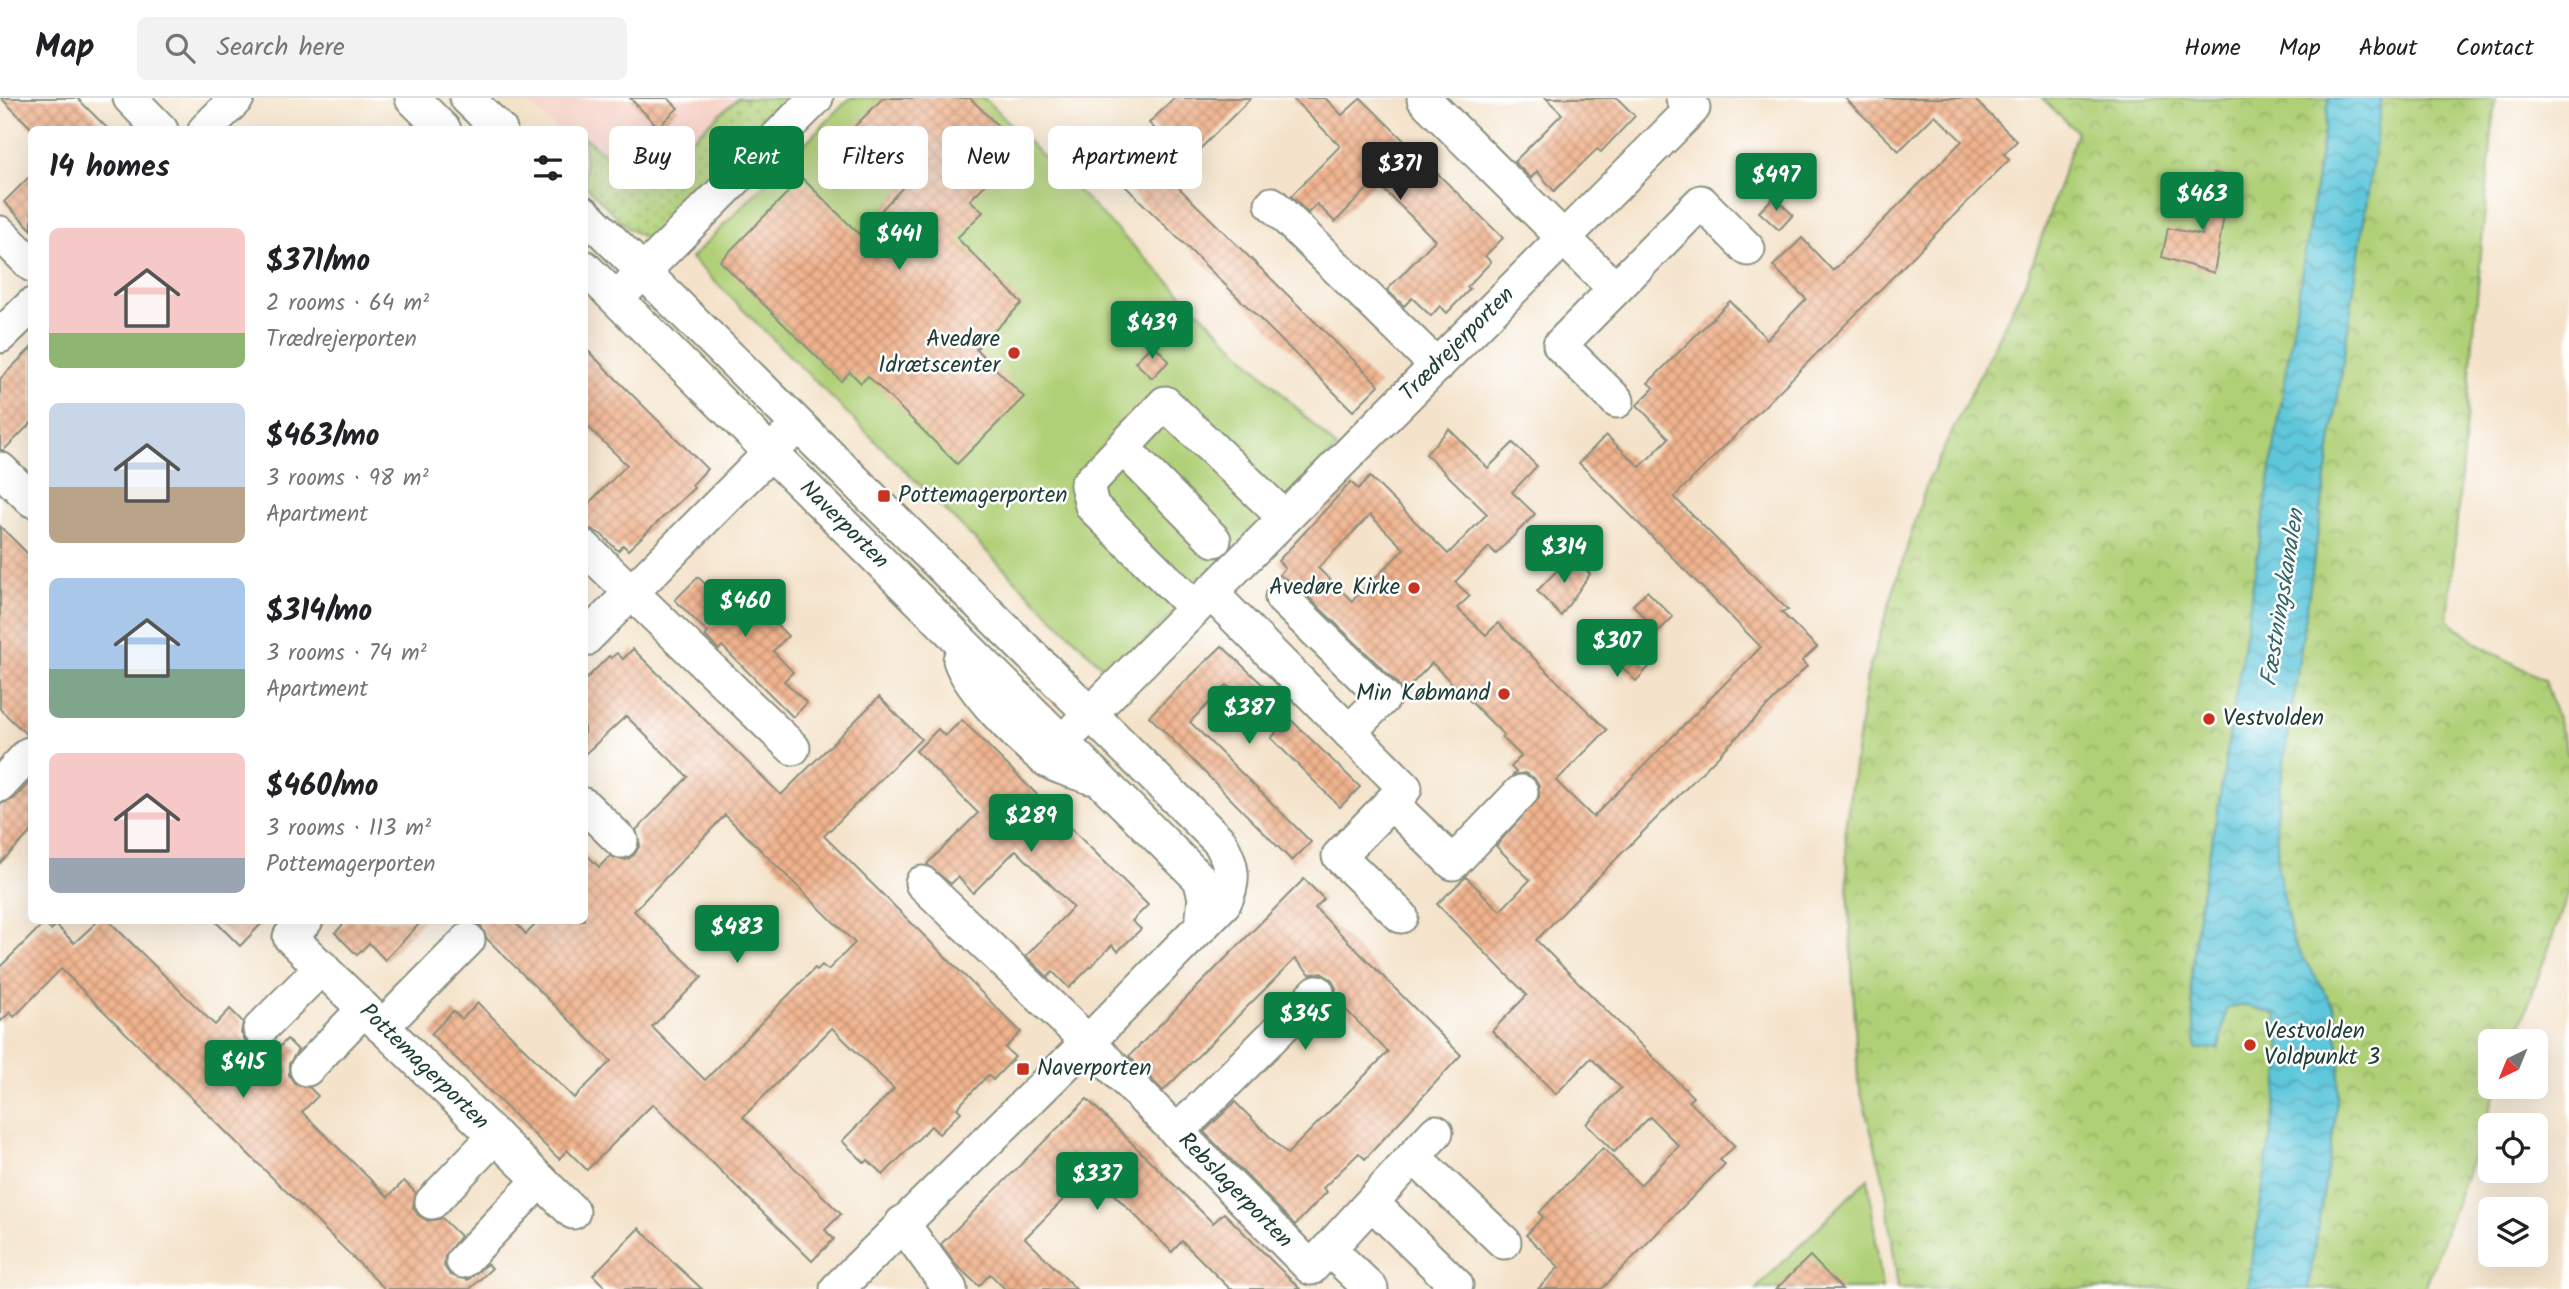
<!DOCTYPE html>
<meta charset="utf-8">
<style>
:root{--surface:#fff;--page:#f2f2f2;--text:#202124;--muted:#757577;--line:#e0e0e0;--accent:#0b8043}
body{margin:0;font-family:Kalam,sans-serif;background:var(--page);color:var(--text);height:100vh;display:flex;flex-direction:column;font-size:26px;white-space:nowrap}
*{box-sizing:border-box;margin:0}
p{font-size:23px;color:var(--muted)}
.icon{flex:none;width:38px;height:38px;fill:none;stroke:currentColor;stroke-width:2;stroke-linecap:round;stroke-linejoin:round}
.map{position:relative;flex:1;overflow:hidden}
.details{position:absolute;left:28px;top:28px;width:560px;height:798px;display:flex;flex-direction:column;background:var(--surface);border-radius:10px;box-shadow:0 7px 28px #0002}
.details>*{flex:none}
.guide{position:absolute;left:609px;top:28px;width:665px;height:63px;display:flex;gap:14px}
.needle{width:46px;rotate:223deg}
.buttons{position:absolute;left:2478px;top:931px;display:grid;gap:14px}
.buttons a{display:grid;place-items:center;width:70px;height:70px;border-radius:10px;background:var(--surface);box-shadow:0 7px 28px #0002;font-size:35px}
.price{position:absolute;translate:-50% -60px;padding:0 16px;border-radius:7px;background:var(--accent);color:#fff;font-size:23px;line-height:46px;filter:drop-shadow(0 2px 4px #0008)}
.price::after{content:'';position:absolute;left:50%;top:42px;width:21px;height:16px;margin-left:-10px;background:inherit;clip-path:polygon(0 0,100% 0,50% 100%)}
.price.active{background:#222;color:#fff}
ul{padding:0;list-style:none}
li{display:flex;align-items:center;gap:21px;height:175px;padding:0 21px}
li span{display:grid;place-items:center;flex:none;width:196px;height:140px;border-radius:10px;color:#555}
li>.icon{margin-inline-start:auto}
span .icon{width:84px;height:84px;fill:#fffc;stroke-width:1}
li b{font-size:30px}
h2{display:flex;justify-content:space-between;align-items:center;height:84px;padding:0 21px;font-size:30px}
.chip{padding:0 24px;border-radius:10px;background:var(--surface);box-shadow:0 7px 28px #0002;font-size:24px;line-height:63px}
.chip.active{background:var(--accent);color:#fff}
header{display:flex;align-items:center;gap:42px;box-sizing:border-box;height:98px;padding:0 35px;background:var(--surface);border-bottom:2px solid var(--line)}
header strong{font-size:33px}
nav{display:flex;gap:38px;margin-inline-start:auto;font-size:24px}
.search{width:490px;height:63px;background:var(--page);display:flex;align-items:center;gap:18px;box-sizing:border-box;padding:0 24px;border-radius:10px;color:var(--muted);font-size:26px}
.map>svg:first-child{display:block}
.built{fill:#f7d1c6}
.grass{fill:url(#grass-dots);stroke:#688656;stroke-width:2}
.park{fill:url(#park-crowns);stroke:#688656;stroke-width:2}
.pitch{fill:#b0d077;stroke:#688656;stroke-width:2}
.water{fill:url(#water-waves);stroke:#3f8288;stroke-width:2}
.building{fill:url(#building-cross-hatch);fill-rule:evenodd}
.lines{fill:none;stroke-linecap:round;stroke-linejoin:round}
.minor-casing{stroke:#8a907f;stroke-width:37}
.minor{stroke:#fff;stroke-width:33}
.poi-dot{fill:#c8321e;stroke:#fff;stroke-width:2.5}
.labels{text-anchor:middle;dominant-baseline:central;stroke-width:5;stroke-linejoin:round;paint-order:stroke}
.poi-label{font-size:23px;fill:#1f3d34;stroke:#fff;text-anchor:start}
.street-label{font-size:23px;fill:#1f3d34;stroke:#fff}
.water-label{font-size:24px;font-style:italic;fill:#326666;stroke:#fff}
</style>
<header>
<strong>Map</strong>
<div class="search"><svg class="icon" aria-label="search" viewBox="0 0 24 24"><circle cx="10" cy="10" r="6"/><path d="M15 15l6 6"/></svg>Search here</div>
<nav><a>Home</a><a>Map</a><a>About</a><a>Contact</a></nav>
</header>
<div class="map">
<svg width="2569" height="1191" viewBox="0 0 2569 1191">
<defs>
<pattern id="grass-dots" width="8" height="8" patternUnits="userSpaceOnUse" patternTransform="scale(1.75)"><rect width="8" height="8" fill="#b0d077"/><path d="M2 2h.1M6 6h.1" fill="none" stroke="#8faa62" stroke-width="1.8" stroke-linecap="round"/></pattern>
<pattern id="park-crowns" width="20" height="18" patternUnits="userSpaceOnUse" patternTransform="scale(1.75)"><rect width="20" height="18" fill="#b0d077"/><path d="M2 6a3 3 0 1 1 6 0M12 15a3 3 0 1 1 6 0" fill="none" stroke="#8faa62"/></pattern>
<pattern id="water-waves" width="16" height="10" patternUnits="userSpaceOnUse" patternTransform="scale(1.75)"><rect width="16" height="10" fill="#5fc7db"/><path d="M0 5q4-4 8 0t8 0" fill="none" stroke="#4ea3b2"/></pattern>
<pattern id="building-cross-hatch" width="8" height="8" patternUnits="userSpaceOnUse" patternTransform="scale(1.75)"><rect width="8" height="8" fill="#f1b38e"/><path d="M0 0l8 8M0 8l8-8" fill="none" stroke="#c39375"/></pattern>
</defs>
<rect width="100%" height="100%" fill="#fff"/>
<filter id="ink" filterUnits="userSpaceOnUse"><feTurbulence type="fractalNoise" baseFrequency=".0143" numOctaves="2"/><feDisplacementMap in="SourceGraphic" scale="14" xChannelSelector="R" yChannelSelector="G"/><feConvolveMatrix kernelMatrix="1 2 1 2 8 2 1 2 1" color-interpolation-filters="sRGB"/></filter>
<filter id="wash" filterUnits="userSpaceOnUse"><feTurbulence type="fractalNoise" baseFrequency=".00686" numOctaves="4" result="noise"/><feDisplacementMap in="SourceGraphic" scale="28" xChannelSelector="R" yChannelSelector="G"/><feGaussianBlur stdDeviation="1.57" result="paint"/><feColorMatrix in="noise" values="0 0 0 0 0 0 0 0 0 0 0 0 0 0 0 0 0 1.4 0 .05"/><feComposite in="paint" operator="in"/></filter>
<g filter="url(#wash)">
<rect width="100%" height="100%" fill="#f4e3ca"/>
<path class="built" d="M524,0H803L666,139L585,59L584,32L556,31Z"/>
<path class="grass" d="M738,0H791L662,137L644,140L628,130L585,87L584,39L640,86Z"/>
<path class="park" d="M2042,0H2495L2448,522L2480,548L2545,582L2569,660V793L2515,943H2490V989H2498L2425,1191H1898L1885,1087L1858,983L1845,731L1867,578L1927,385L2029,176L2077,34Z"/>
<g class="pitch">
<path d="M850,0H984L1337,350L1111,577L691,160Z"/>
<path d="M1868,1080L1882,1191H1756Z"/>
</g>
<path class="water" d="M2329,0H2382L2276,719L2278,771L2293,843L2334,909L2340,965L2335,1024L2308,1191H2248L2282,959L2276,917L2247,907L2227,910L2219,950L2196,951L2191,887L2198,813L2218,710Z"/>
<g id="blocks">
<g class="building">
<path d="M1,0H77L109,32H33Z"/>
<path d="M630,0H668L678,10L658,29Z"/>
<path d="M883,0H970L1021,51L970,102L983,114L957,140L1022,205L976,251L1024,299L957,366L868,278L861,285L850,274L841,283L720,163L802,80L859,136L905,87L850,33Z"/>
<path d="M1174,0H1251L1170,81L1379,287L1353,313L1122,85L1165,41L1149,25Z"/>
<path d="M1292,0H1325L1342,17L1361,0L1503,140L1485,158L1491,164L1467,189L1470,191L1447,215L1440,208L1431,218L1412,200L1404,208L1387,192L1435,142L1375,83L1335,124L1317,106L1308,115L1291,98L1340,48Z"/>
<path d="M1546,0H1617L1635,18L1601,54L1597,51L1554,93L1537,73L1531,80L1514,64L1562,16Z"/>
<path d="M1845,0H1973L2017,43L2004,56L2009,62L1674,399L1788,512L1781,514L1817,549L1802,563L1807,568L1536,842L1693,999L1689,1003L1735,1048L1720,1062L1725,1066L1602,1191H1538L1559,1169L1526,1137L1543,1119L1539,1115L1557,1096L1603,1050L1640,1087L1679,1048L1650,1019L1614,1054L1586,1026L1621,990L1591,960L1556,996L1492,933L1527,897L1437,806L1466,779L1500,813L1530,782L1496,748L1539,699V688L1534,680L1525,675L1513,677L1516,674L1511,669L1521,658L1502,639L1504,637L1432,565L1403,595L1397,585L1295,486L1279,477L1285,470L1278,463L1351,384L1358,391L1370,379L1448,456L1487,416L1426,356L1449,331L1488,370L1513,345L1537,368L1512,394L1535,416L1496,456L1489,449L1455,484L1470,498L1457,510L1486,537L1498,525L1607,632L1556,683L1593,719L1761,549L1579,365L1606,337L1640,369L1669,340L1637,307L1654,290L1648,285L1730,203L1767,241L1806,201L1773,168L1802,140L1833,173L1962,43L1935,17L1899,53ZM1370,417L1404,451L1352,503L1318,470Z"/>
<path d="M2214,75L2231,78L2214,175L2162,159L2168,130L2202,137Z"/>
<path d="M32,76V132L4,104Z"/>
<path d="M1774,99L1793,117L1779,132L1759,114Z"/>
<path d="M1153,246L1169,263L1152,280L1135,264Z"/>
<path d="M32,249V324L4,352H0V281Z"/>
<path d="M584,249L707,371L692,387L694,390L628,452L623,447L618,453L602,437L584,427V410L627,367L584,325Z"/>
<path d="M0,428L32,460V637H27L0,611Z"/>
<path d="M1572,457L1590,476L1561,518L1537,493Z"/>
<path d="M698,479L736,517L757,496L780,518L774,524L788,538L773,553L793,574L784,583L807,605L793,619L722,548L719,552L705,538L708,535L675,502Z"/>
<path d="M1647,493L1673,519L1658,534L1633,507Z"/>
<path d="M1222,548L1289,612L1285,616L1360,689L1340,709L1271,640L1276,635L1227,587L1190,624L1311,744L1292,763L1149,618Z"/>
<path d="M633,551L781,697L879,599L921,641L824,738L1021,934L1005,950L1015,959L993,982L988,977L957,1010L961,1014L939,1036L931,1028L883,1077L868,1062L865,1065L842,1043L894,991L832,930L743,1019L841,1116L825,1132L834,1141L812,1163L653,1006L587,1072L567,1052L559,1061L431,936L453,913L462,921L478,905L574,1000L611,963L487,841L481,828L469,822H513L526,836L540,822H584V754L599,769L610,758L626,762L634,757L640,747L636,732L688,679L626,618L584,657V583L609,558L611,560L617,555L623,561ZM725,717L855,845L828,872L822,867L817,872L815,870L705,982L652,929L702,879L634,813Z"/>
<path d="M1636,555L1649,569L1636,583L1622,569Z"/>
<path d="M962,622L1148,807L1132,823L1141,831L1118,853L1112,847L1069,890L1053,874L1048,879L1026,858L1073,809L1016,752L973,795L958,779L951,786L927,766L978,715L916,653L938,631L945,638Z"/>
<path d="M32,682V733L0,765V706L14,701Z"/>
<path d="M1304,781L1324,801L1315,810L1461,957L1365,1061L1359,1055L1323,1090L1327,1094L1295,1127L1204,1034L1235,1004L1287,1056L1388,954L1335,901L1336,890L1331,881L1321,875L1310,876L1295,861L1163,993L1129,958Z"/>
<path d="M99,822H108L215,927L230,911L243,924L241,935L246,944L254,949L267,948L274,955L287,941L298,952L289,966V977L294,985L310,990L318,998L302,1014L388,1099L404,1083L416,1095L413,1109L418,1117L428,1123L442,1120L460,1138L445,1158L444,1168L450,1177L468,1182L487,1166L492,1170L470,1191H385L61,871L14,919L10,914L0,924V869L44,825L51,832L56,827L74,845Z"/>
<path d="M214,822H265L240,848Z"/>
<path d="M347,822H423L385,862L369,845L357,857L335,835Z"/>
<path d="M1087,1001L1213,1125L1224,1115L1300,1191H1230L1182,1143L1172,1154L1091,1074L1025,1140L1076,1191H1005L990,1176L979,1188L957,1168L941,1146Z"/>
<path d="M639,1130L674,1165L702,1191H607L593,1177Z"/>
<path d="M1810,1158L1842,1191H1776Z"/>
</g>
</g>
</g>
<g filter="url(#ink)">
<use href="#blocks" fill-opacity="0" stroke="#8a907f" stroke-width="2"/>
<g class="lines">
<defs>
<g id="minor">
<path d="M130,0L161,32"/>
<path d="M412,0L444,32"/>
<path d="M467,0L500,32"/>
<path d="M1424,1L1615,191"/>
<path d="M205,32L237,0"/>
<path d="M1272,106L1437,268"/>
<path d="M584,115L1220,744C1232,766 1236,782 1224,805L1088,944L837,1191"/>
<path d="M0,135L32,167"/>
<path id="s1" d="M584,169L1200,781L1205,799L1202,828"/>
<path d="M628,189L816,0"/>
<path d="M0,238L32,207"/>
<path d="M1617,303L1560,247L1701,104L1748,151"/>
<path d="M1123,350L1214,442"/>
<path d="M0,371L32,402"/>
<path d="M584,449L793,650"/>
<path d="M1210,494L1405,690L1339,758L1401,818"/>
<path d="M1282,500L1384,599L1349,634"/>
<path d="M1195,510L1092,408L1087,387L1165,305L1285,420"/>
<path d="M584,542L785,340"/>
<path d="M960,562C970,592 1020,641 1045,661C1057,670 1077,674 1090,679"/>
<path id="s2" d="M1076,630L1693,10L1683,0"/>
<path d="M0,687L29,656"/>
<path d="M1391,705L1453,765L1521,694"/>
<path d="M584,707L621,743"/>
<path id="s3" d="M922,785L1088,944L1311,1170L1436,1034"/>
<path id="s4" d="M306,822L290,839L573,1114"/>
<path d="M382,929L468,842"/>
<path d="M260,931L322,869"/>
<path d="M307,971L364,911"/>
<path d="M1177,1034L1317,894"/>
<path d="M1415,1060L1504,1144"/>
<path d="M432,1104L495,1038"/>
<path d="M1372,1105L1456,1187"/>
<path d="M902,1125L950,1191"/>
<path d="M1329,1151L1371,1191"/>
<path d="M463,1163L540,1082"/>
</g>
</defs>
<use href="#minor" class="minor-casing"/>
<use href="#minor" class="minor"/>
</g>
</g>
<g class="poi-dot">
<circle cx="1014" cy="255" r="7"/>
<rect x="877" y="391" width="14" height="14" rx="3.5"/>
<circle cx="1414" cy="490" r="7"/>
<circle cx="1504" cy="596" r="7"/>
<circle cx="2209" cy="621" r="7"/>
<circle cx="2250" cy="947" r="7"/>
<rect x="1016" y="964" width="14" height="14" rx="3.5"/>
</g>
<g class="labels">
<g class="poi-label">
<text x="1000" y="242" text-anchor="end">Avedøre<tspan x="1000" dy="26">Idrætscenter</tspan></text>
<text x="898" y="398">Pottemagerporten</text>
<text x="1400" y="490" text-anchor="end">Avedøre Kirke</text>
<text x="1490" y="596" text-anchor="end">Min Købmand</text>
<text x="2223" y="621">Vestvolden</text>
<text x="2264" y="934">Vestvolden<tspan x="2264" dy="26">Voldpunkt 3</tspan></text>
<text x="1037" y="971">Naverporten</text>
</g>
<g class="street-label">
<text stroke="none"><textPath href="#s2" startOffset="541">Trædrejerporten</textPath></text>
<text stroke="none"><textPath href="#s1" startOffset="366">Naverporten</textPath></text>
<text stroke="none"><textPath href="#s4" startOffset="210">Pottemagerporten</textPath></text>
<text stroke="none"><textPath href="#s3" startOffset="439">Rebslagerporten</textPath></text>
</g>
<g class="water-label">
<text transform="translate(2283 500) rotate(-81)">Fæstningskanalen</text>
</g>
</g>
</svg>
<div class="buttons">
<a><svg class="needle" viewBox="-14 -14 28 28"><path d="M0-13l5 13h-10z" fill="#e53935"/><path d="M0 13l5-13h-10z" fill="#757577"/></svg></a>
<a><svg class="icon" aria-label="locate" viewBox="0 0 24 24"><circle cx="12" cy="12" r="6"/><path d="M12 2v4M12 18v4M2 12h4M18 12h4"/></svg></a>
<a><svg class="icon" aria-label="layers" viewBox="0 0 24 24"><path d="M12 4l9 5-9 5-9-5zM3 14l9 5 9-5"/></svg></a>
</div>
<b class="price active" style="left:1400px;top:104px">$371</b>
<b class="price" style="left:1776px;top:115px">$497</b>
<b class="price" style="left:2202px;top:134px">$463</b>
<b class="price" style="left:899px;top:174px">$441</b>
<b class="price" style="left:1152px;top:263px">$439</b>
<b class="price" style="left:1564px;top:487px">$314</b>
<b class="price" style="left:745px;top:541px">$460</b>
<b class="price" style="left:1617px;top:581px">$307</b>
<b class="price" style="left:1249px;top:648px">$387</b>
<b class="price" style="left:1031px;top:756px">$289</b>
<b class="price" style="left:737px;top:867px">$483</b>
<b class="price" style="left:1305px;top:954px">$345</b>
<b class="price" style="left:243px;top:1002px">$415</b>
<b class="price" style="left:1097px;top:1114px">$337</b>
<div class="guide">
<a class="chip">Buy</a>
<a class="chip active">Rent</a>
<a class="chip">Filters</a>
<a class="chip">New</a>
<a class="chip">Apartment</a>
</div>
<section class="details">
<h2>14 homes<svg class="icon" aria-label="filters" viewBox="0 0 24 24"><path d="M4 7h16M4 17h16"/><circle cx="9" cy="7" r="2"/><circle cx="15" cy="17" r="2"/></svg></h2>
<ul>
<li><span style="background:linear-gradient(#f6c9c9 75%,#8fb573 0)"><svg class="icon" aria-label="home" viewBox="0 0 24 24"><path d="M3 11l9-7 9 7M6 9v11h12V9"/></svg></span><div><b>$371/mo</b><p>2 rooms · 64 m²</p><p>Trædrejerporten</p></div></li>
<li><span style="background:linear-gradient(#c9d6e8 60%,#b9a48a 0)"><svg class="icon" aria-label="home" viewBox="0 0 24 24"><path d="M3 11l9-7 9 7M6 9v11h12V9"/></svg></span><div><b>$463/mo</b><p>3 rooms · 98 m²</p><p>Apartment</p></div></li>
<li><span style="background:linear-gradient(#a9c7e8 65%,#7fa58c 0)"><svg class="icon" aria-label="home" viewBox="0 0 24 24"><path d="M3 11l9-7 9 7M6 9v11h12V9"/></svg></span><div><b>$314/mo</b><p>3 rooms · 74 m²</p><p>Apartment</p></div></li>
<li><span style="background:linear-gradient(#f6c9c9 75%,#9aa5b1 0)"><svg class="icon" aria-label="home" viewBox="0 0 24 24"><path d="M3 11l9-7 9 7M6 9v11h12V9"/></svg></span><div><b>$460/mo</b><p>3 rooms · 113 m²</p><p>Pottemagerporten</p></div></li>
</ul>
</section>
</div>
